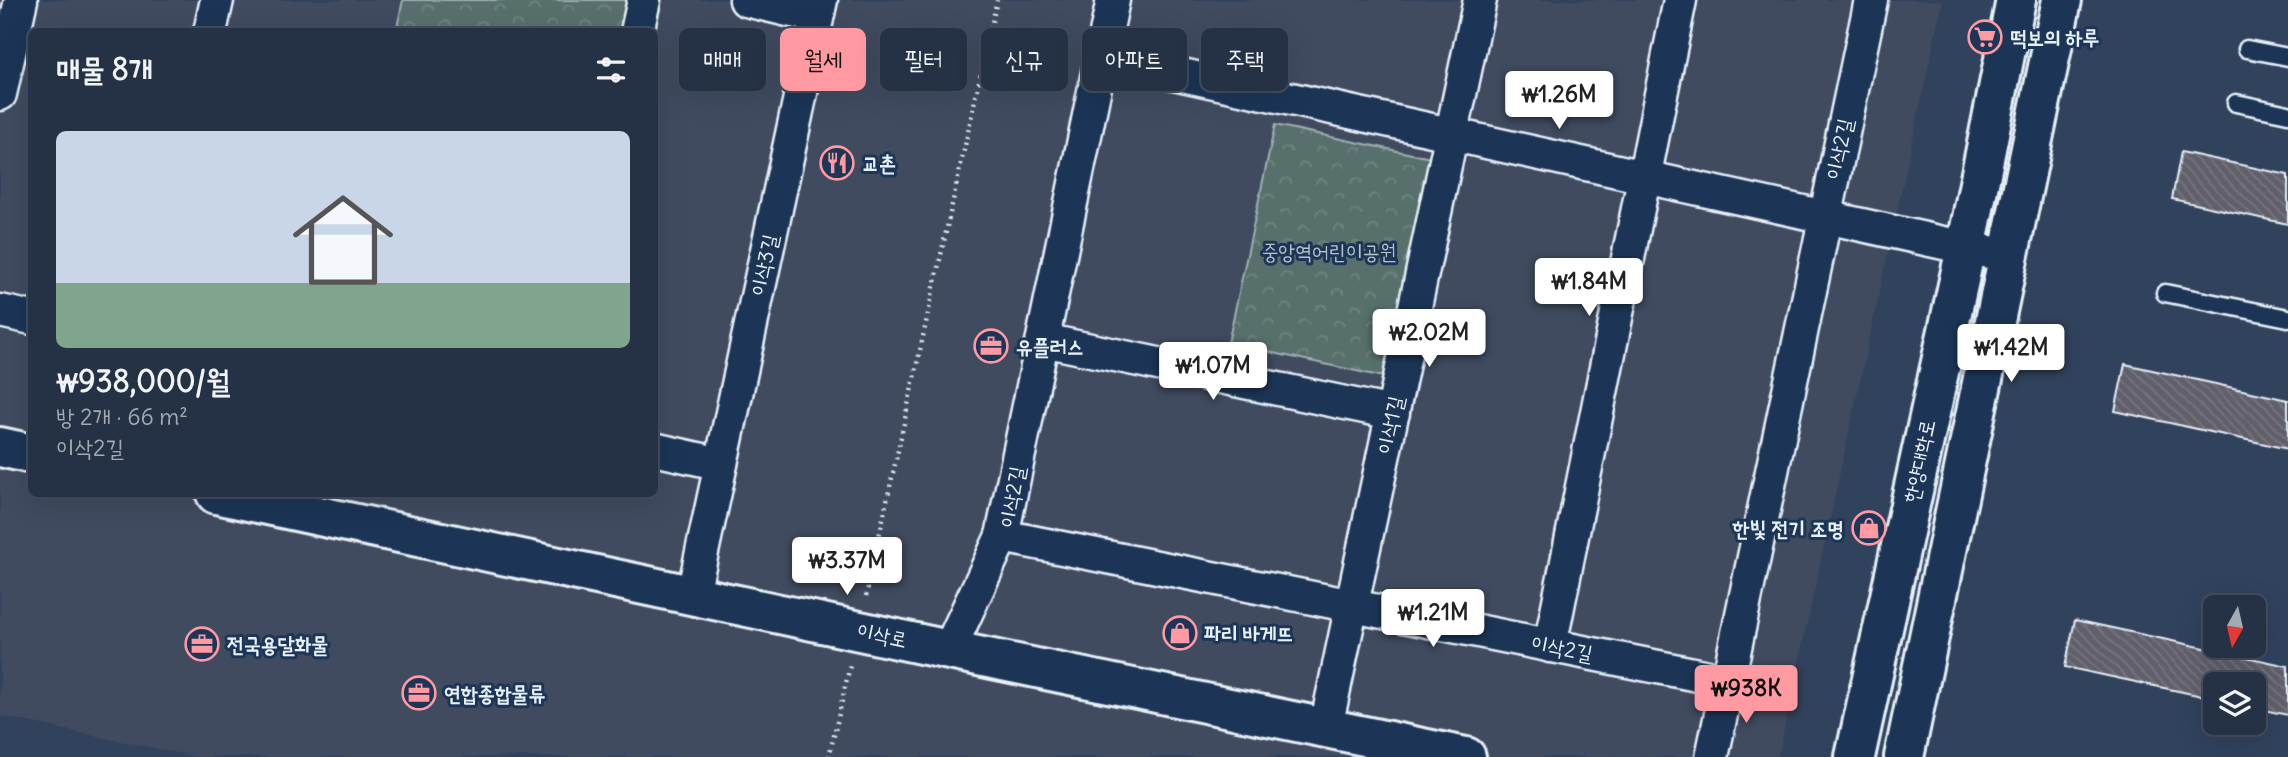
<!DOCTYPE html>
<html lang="ko">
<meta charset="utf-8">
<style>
:root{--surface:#253246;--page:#2d3a4d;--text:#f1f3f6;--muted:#a3aab3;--line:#424d5f;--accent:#ff9aa2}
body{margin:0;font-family:Delius,"Poor Story",sans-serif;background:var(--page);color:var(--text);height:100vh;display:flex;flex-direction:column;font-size:26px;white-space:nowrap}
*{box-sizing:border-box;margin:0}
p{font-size:23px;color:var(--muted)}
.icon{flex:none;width:38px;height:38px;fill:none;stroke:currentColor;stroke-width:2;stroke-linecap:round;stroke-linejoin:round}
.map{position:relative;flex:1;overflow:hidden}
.drawer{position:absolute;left:28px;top:28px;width:630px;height:469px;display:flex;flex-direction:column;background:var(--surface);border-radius:10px;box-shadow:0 7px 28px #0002,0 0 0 2px var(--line)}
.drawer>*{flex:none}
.hud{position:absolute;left:679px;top:28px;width:665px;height:63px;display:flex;gap:14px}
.needle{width:46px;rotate:188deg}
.buttons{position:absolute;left:2203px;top:595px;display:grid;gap:14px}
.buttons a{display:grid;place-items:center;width:63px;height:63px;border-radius:10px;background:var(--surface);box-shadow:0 7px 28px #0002,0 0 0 2px var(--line);font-size:35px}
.price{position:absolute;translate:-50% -60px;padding:0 16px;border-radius:7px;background:#fff;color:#222;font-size:23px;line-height:46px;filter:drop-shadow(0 2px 4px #0008)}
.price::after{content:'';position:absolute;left:50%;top:42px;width:21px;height:16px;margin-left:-10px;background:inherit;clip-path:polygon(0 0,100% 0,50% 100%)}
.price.selected{background:var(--accent);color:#111}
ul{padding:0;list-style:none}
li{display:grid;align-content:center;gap:14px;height:371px;padding:0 28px}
li span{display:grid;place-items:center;height:217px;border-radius:10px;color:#555}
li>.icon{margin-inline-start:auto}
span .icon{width:126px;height:126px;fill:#fffc;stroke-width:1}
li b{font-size:30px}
h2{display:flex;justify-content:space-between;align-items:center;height:84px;padding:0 28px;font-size:30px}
.chip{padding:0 24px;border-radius:10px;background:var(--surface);box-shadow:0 7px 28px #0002,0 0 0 2px var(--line);font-size:24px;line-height:63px}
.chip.selected{background:var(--accent);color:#111}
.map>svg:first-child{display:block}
.built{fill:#3f4b61;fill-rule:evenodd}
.park{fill:url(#park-crowns);stroke:#a0b0b2;stroke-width:2}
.building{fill:url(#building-back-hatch);stroke:#e8f1f8;stroke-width:2}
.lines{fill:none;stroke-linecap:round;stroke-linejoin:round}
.lane-casing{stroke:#e8f1f8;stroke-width:21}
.street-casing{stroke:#e8f1f8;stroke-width:37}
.secondary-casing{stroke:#e8f1f8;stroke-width:44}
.path{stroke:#e8f1f8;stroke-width:4.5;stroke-dasharray:2 5;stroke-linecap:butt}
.lane{stroke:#1d3557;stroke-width:16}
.street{stroke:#1d3557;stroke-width:32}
.secondary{stroke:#1d3557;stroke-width:38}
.labels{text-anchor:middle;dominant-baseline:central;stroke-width:6;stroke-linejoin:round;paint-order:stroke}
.poi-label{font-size:21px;font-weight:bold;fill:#e8f1f8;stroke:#1d3557;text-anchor:start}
.street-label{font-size:21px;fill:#e8f1f8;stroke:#1d3557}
.park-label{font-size:21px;fill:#b6c4c7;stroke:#1d3557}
</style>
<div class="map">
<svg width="2288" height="757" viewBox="0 0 2288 757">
<defs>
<pattern id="park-crowns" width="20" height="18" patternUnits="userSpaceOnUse" patternTransform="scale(1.75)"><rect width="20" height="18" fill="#58706c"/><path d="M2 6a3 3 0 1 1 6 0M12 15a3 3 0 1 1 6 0" fill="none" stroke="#708582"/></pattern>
<pattern id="building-back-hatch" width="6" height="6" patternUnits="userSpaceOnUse" patternTransform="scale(1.75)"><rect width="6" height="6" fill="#605f6b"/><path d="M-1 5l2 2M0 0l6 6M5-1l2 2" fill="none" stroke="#777681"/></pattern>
</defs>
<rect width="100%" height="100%" fill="#31425d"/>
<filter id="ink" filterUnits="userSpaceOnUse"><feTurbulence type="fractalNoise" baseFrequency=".0143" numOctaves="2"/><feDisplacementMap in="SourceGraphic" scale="14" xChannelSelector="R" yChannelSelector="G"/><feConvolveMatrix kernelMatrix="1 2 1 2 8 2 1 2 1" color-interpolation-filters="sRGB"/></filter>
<g filter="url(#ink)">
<path class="built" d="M0,0H1943L1778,757H196L0,716ZM32,32H654V494H32Z"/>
<g class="park">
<path d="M403,0H628L621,31L396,32Z"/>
<path d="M1275,125L1431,158L1384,377L1228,343Z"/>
</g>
<g class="building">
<path d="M2181,152L2288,175V224L2172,199Z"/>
<path d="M2125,364L2288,400V449L2115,411Z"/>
<path d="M2075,620L2288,666V715L2254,708V684H2216V699L2065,667Z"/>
</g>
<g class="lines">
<defs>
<g id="lane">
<path d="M2247,49L2288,57"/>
<path d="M2236,103L2288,114"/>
<path d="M2165,293L2288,318"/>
</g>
<g id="street">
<path d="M746,0L817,17"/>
<path d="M1113,0L1002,536L1728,681L1871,0"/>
<path d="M210,32L217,0"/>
<path d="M637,32L644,0"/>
<path d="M1101,57L1966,248L2007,255"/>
<path d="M0,94L21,0"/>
<path d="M0,311L32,318"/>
<path d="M1043,340L1393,413"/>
<path d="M654,449L721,464L821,0"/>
<path d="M693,594L721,464"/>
<path d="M1550,646L1680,0"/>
<path d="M949,650L1002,536"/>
<path d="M1326,727L1480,0"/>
<path d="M1712,757L1728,681"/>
</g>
<g id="secondary">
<path d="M0,447L32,454"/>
<path d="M216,494L949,650L1466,757"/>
<path d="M1855,757L1966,248L2016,0"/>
<path d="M1904,757L2062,0"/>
</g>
</defs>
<use href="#lane" class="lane-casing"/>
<use href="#street" class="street-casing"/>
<use href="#secondary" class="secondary-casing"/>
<g class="path">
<path d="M866,596L997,0"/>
<path d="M829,757L850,666"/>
</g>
<use href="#lane" class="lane"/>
<use href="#street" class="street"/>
<use href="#secondary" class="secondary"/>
</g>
</g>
<defs>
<symbol id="supermarket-ring" viewBox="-11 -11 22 22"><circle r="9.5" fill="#1d3557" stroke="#ff9aa2" stroke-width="1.5"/><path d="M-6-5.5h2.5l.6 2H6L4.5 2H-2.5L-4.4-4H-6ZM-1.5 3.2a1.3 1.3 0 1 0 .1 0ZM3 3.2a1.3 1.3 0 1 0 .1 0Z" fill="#ff9aa2"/></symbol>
<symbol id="restaurant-ring" viewBox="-11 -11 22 22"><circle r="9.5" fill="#1d3557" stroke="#ff9aa2" stroke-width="1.5"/><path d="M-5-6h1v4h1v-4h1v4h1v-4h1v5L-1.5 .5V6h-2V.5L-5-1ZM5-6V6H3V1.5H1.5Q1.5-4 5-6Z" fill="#ff9aa2"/></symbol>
<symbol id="office-ring" viewBox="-11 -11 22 22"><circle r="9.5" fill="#1d3557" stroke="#ff9aa2" stroke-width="1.5"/><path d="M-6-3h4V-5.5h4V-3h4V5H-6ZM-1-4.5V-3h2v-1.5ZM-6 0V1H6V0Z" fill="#ff9aa2"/></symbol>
<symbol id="shop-ring" viewBox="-11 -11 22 22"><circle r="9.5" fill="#1d3557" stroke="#ff9aa2" stroke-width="1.5"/><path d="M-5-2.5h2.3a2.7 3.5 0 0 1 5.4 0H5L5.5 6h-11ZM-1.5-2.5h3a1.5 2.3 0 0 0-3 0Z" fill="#ff9aa2"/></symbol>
</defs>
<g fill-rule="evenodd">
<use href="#supermarket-ring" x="1966" y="18" width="38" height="38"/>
<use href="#restaurant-ring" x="818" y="144" width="38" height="38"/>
<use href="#office-ring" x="972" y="327" width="38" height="38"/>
<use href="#shop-ring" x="1850" y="509" width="38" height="38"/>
<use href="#shop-ring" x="1161" y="614" width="38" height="38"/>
<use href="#office-ring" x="183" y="625" width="38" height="38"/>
<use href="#office-ring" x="400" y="674" width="38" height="38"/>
</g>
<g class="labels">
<g class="poi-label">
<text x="2010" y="37">떡보의 하루</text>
<text x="862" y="163">교촌</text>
<text x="1016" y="346">유플러스</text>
<text x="1844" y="528" text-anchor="end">한빛 전기 조명</text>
<text x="1204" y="633">파리 바게뜨</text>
<text x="227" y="644">전국용달화물</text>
<text x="444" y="693">연합종합물류</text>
</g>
<g class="street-label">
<text transform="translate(1839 149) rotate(-78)">이삭2길</text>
<text transform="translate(764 265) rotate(-78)">이삭3길</text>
<text transform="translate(1390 425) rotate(-78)">이삭1길</text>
<text transform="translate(1919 461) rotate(-78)">한양대학로</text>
<text transform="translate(1012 497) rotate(-80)">이삭2길</text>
<text transform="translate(882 635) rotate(12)">이삭로</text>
<text transform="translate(1562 648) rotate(11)">이삭2길</text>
</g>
<g class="park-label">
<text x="1329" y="251">중앙역어린이공원</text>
</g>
</g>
</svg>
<div class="buttons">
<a><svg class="needle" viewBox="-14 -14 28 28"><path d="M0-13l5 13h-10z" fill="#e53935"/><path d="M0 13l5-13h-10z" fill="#a3aab3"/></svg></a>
<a><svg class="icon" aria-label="layers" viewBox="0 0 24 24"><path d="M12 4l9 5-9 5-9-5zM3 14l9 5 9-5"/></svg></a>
</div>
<b class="price" style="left:1559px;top:131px">₩1.26M</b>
<b class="price" style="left:1589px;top:318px">₩1.84M</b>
<b class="price" style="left:1429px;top:369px">₩2.02M</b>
<b class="price" style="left:2011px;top:384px">₩1.42M</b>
<b class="price" style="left:1213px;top:402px">₩1.07M</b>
<b class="price" style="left:847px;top:597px">₩3.37M</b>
<b class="price" style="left:1433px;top:649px">₩1.21M</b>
<b class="price selected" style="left:1746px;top:725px">₩938K</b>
<div class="hud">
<a class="chip">매매</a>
<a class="chip selected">월세</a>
<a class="chip">필터</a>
<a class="chip">신규</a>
<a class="chip">아파트</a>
<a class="chip">주택</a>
</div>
<section class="drawer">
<h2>매물 8개<svg class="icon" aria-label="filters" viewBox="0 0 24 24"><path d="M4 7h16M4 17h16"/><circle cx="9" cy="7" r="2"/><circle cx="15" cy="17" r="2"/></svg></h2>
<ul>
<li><span style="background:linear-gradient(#c9d6e8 70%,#7fa58c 0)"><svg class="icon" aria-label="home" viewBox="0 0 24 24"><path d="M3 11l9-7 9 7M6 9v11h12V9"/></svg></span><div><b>₩938,000/월</b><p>방 2개 · 66 m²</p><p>이삭2길</p></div></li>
</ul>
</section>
</div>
